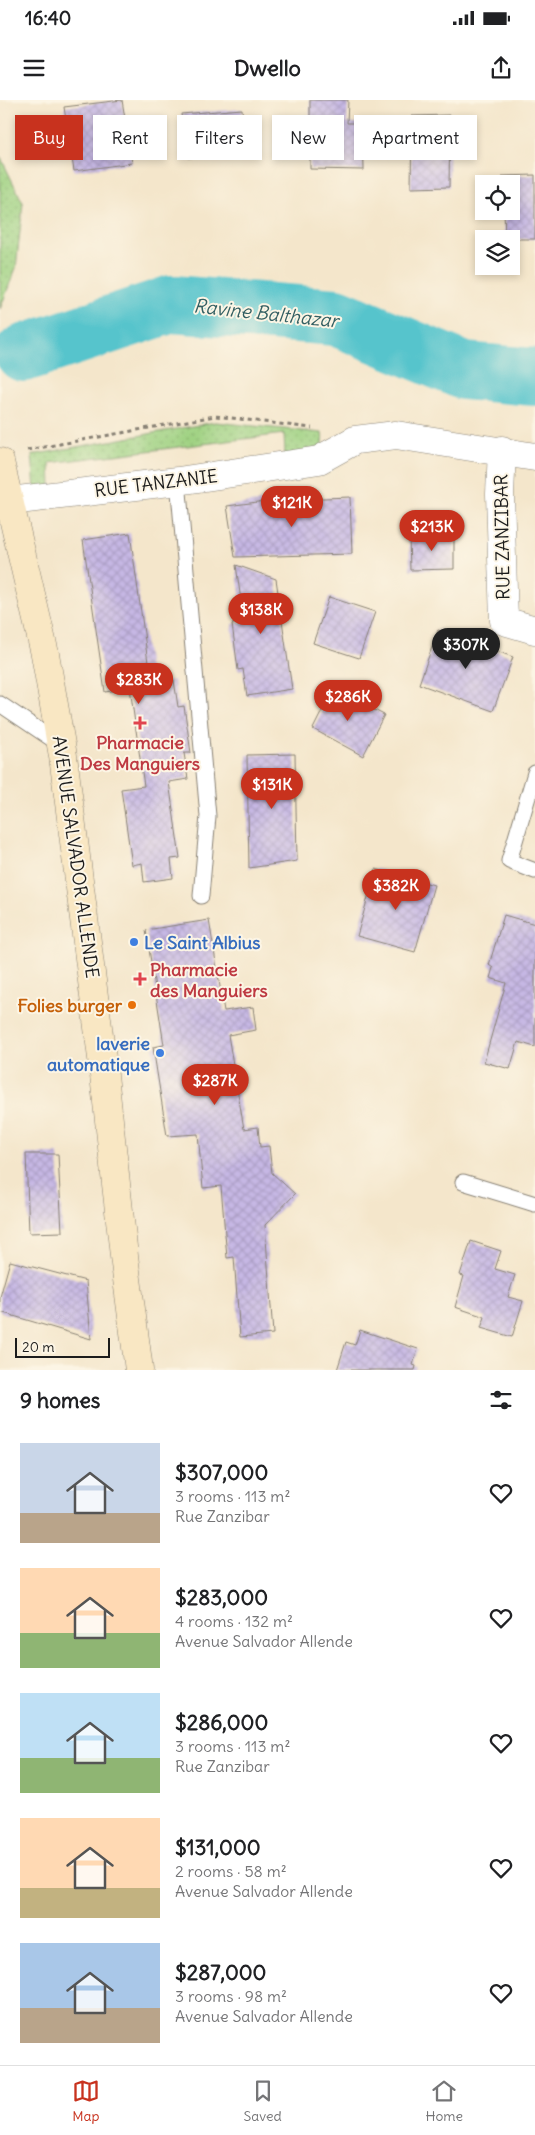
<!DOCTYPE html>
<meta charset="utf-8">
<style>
:root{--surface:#fff;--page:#f2f2f2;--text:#202124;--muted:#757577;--line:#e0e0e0;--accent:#c8321e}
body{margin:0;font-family:Delius,sans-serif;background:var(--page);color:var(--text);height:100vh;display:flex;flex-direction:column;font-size:19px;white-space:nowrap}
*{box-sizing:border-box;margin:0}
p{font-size:16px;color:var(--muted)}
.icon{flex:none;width:28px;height:28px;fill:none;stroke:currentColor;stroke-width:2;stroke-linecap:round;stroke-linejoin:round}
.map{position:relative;height:1270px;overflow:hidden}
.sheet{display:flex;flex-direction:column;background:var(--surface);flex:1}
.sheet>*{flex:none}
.guide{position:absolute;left:15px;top:15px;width:505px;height:45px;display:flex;gap:10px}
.fabs{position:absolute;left:475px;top:75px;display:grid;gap:10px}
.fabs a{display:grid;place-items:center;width:45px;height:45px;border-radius:0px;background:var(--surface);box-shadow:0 2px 8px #0003;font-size:25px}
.scale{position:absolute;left:15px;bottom:12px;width:95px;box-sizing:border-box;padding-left:5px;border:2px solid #1c1c1c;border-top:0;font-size:14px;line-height:18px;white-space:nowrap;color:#1c1c1c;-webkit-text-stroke:4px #fcf5e5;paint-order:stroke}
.price{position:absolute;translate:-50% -42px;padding:0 11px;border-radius:18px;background:var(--accent);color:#fff;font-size:16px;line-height:32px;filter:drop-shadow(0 1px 2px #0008)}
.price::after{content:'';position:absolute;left:50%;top:30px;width:15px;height:11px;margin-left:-8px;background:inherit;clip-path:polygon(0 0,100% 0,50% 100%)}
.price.on{background:#222;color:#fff}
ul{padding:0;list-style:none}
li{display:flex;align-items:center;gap:15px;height:125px;padding:0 20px}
li span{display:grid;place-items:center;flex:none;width:140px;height:100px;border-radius:0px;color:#555}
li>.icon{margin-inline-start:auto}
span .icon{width:60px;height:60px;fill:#fffc;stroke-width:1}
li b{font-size:21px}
h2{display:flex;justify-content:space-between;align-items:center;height:60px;padding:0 20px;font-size:21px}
.pill{padding:0 18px;border-radius:0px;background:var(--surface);box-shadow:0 2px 8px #0003;font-size:18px;line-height:45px}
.pill.on{background:var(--accent);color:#fff}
.status{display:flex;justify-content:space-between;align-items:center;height:35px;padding:0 25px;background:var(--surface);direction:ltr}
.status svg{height:14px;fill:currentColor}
header{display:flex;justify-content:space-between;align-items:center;height:65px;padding:0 20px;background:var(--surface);font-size:22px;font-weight:800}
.tabs{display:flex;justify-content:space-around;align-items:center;height:70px;border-top:1px solid var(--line);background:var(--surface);font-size:14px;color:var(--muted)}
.tabs a{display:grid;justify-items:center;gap:2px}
.tabs .on{color:var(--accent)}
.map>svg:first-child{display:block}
.grass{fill:url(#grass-dots);stroke:#5d764e}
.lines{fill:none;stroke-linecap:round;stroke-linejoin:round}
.river{stroke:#56c4cc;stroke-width:58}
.building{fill:url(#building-cross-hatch)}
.service-casing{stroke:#888174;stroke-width:17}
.minor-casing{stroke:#888174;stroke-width:29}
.secondary-casing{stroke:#888174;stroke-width:29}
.path{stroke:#888174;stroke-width:3;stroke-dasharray:4 4;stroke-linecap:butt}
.service{stroke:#fff;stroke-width:15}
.minor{stroke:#fff;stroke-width:28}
.secondary{stroke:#f9e7c3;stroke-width:28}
.health-dot{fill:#e0444e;stroke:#fcf5e5;stroke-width:2}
.shop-dot{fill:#3f7fe0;stroke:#fcf5e5;stroke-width:2}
.food-dot{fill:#e8710a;stroke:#fcf5e5;stroke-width:2}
.labels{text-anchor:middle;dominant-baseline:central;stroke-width:4;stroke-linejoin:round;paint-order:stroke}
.street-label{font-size:18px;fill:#1c1c1c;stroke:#fcf5e5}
.health-label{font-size:18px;font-weight:bold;fill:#be3a42;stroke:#fcf5e5}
.shop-label{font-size:18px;font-weight:bold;fill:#366cbe;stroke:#fcf5e5;text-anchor:start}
.food-label{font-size:18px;font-weight:bold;fill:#c56008;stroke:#fcf5e5;text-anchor:end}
.water-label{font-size:19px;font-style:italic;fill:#335f62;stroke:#fcf5e5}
</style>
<div class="status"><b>16:40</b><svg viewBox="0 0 49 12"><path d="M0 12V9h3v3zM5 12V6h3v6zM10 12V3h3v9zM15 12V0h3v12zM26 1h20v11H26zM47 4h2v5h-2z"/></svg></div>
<header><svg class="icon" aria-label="menu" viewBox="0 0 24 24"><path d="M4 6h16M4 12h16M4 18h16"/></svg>Dwello<svg class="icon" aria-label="share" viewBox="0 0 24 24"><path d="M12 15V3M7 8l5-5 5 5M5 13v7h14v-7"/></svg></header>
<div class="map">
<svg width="535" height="1270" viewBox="0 0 535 1270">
<defs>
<pattern id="grass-dots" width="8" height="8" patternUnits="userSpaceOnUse" patternTransform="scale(1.25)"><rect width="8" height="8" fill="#9ed181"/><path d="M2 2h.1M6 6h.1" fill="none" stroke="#88b36f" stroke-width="1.8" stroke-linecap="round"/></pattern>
<pattern id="building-cross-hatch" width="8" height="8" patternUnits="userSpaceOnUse" patternTransform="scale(1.25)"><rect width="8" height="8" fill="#c6b7e4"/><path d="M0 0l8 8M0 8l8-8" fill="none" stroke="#aa9dc3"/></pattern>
</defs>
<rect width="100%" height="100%" fill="#fcf5e5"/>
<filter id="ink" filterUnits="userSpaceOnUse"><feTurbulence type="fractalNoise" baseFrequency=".02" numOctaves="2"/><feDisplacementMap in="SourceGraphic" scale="10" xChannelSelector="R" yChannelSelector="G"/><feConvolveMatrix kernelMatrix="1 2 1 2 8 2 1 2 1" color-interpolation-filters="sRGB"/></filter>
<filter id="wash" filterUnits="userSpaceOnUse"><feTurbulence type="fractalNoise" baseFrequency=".0096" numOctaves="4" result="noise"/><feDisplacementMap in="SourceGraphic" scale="20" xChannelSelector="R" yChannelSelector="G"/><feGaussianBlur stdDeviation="1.12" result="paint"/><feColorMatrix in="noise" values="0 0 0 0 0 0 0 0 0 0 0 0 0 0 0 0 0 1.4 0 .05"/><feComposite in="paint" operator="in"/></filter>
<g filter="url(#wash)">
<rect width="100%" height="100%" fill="#f4e6cb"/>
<g class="grass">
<path d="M0,56L23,103L16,168L0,209Z"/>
<path d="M215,322L322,333L324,349L285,355L284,334L50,363L51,386L35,389L32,355Z"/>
</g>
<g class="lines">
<path class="river" d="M24,253L172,204L336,217L464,271L535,277"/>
</g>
<g id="blocks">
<g class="building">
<path d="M122,0L132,63L74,71L64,7Z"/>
<path d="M310,0H348L347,23H363L364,70L310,69Z"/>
<path d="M242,9L246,52L188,58L181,14Z"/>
<path d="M450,15L449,87L411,88L412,16Z"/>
<path d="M535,75V139H505L504,111H511V84H503V76Z"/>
<path d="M350,397L352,454L235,457L227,406L273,400Z"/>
<path d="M130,433L151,584L174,580L178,607L184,606L191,653H184L188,679L169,682L180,758L171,759L173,778L144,782L142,763L132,765L121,689L144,686L130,588L105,592L83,440Z"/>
<path d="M454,435V469L410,470L409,436Z"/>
<path d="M236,465L276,479L292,589L247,596L243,569L238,570L232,524L244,522Z"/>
<path d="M329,497L375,512L359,558L313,543Z"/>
<path d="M438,530L513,557L493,611L419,584Z"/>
<path d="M333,589L384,615L363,656L313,629Z"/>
<path d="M295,654L297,761L249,768L247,655Z"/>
<path d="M376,769L434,785L415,852L357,836Z"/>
<path d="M504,815L535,824V947L518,942L510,969L484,962L506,883L490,878L493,868L489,865Z"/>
<path d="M209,820L224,911L253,907L256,930L228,935L244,1029L258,1027L260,1047L269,1046L272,1073L295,1094L265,1125L273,1234L240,1237L234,1157L227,1158L221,1086L203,1088L198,1034L167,1036L153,947L164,945L146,830Z"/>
<path d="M26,1054H58L62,1132L29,1133Z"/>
<path d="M471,1141L501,1151L495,1169L515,1175L508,1197L523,1201L512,1237L481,1228L485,1217L455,1207L464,1176L460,1175Z"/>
<path d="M10,1161L86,1181L91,1239L0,1212V1197Z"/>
<path d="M360,1230L418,1249L413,1265L416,1266L415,1270H337L346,1242L355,1245Z"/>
</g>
</g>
</g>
<g filter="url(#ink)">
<use href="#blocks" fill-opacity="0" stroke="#888174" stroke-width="1"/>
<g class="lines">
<defs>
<g id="service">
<path d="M178,381L208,716L201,796"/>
<path d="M0,604L61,645"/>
<path d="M535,673L509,761L535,771"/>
<path d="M463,1082L535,1104"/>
</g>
<g id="minor">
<path d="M502,350L500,394L504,521L535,530"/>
<path d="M10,401L178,381L319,360L355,340L396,335L535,357"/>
</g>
<path id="secondary" d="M0,362L45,554L63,656L103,966L124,1156L139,1270"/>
</defs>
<use href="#service" class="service-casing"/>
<use href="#minor" class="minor-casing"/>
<use href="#secondary" class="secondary-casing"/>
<path class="path" d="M27,350L215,316L312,328"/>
<use href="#service" class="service"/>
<use href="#minor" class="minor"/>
<use href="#secondary" class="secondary"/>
</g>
</g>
<g class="health-dot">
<path d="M137.5 615.5h5v5h5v5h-5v5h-5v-5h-5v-5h5z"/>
<path d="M137.5 871.5h5v5h5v5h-5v5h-5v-5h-5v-5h5z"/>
</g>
<g class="shop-dot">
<circle cx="134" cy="842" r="5"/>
<circle cx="160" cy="953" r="5"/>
</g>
<circle class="food-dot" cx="132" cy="905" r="5"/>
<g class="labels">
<g class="street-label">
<text transform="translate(156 383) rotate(-7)">RUE TANZANIE</text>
<text transform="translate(502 437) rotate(-91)">RUE ZANZIBAR</text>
<text transform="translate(76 757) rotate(82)">AVENUE SALVADOR ALLENDE</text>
</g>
<g class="health-label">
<text x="140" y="642">Pharmacie<tspan x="140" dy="21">Des Manguiers</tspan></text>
<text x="150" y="869" text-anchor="start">Pharmacie<tspan x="150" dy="21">des Manguiers</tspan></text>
</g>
<g class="shop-label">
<text x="144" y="842">Le Saint Albius</text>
<text x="150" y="943" text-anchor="end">laverie<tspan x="150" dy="21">automatique</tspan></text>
</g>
<g class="food-label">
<text x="122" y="905">Folies burger</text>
</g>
<g class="water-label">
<text transform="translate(266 213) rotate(6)">Ravine Balthazar</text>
</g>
</g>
</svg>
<div class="fabs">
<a><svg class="icon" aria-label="locate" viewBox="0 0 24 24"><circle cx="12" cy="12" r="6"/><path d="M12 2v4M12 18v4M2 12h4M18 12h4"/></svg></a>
<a><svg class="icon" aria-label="layers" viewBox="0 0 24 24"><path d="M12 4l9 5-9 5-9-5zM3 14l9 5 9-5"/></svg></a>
</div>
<div class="scale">20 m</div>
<b class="price" style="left:292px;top:428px">$121K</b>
<b class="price" style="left:432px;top:452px">$213K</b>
<b class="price" style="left:261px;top:535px">$138K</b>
<b class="price on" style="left:466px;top:570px">$307K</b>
<b class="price" style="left:139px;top:605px">$283K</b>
<b class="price" style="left:348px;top:622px">$286K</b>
<b class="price" style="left:272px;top:710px">$131K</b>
<b class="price" style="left:396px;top:811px">$382K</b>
<b class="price" style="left:215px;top:1006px">$287K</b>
<div class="guide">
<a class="pill on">Buy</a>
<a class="pill">Rent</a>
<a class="pill">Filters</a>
<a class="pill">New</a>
<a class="pill">Apartment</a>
</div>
</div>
<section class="sheet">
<h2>9 homes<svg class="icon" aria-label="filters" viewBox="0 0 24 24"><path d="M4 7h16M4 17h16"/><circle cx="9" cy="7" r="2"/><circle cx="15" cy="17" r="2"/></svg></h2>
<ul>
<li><span style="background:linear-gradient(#c9d6e8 70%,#b9a48a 0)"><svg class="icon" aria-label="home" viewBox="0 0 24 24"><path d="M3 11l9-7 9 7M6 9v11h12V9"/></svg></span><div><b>$307,000</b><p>3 rooms · 113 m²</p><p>Rue Zanzibar</p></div><svg class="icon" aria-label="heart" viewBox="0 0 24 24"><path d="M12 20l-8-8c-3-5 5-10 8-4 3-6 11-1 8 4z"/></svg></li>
<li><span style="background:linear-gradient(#ffd9b3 65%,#8fb573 0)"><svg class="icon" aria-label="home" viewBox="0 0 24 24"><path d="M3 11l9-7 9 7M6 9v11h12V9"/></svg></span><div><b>$283,000</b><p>4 rooms · 132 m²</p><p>Avenue Salvador Allende</p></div><svg class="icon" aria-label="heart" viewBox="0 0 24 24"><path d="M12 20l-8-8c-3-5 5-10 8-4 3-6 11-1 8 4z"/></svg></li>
<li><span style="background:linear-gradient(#bfe0f5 65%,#8fb573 0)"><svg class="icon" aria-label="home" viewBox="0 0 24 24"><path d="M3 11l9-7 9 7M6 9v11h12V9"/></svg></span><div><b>$286,000</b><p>3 rooms · 113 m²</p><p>Rue Zanzibar</p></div><svg class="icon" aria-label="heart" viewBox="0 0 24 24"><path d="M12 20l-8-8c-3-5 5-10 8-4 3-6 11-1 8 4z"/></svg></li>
<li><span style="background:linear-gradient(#ffd9b3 70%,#c2b280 0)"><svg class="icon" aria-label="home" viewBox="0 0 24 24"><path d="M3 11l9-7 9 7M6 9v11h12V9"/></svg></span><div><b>$131,000</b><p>2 rooms · 58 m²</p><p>Avenue Salvador Allende</p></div><svg class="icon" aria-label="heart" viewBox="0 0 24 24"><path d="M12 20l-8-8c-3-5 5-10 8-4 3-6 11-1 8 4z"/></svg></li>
<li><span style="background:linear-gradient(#a9c7e8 65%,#b9a48a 0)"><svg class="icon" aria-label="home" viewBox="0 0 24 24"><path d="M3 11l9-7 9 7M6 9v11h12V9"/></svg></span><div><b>$287,000</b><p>3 rooms · 98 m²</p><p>Avenue Salvador Allende</p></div><svg class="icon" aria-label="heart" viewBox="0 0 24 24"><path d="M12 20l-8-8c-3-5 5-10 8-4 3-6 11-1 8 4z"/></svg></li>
</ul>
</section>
<nav class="tabs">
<a class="on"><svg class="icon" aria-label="map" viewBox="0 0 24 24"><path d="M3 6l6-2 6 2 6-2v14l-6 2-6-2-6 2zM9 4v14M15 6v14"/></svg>Map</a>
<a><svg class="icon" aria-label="saved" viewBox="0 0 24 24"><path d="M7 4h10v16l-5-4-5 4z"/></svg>Saved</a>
<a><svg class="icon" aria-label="home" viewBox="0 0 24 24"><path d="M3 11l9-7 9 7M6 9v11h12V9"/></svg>Home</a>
</nav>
